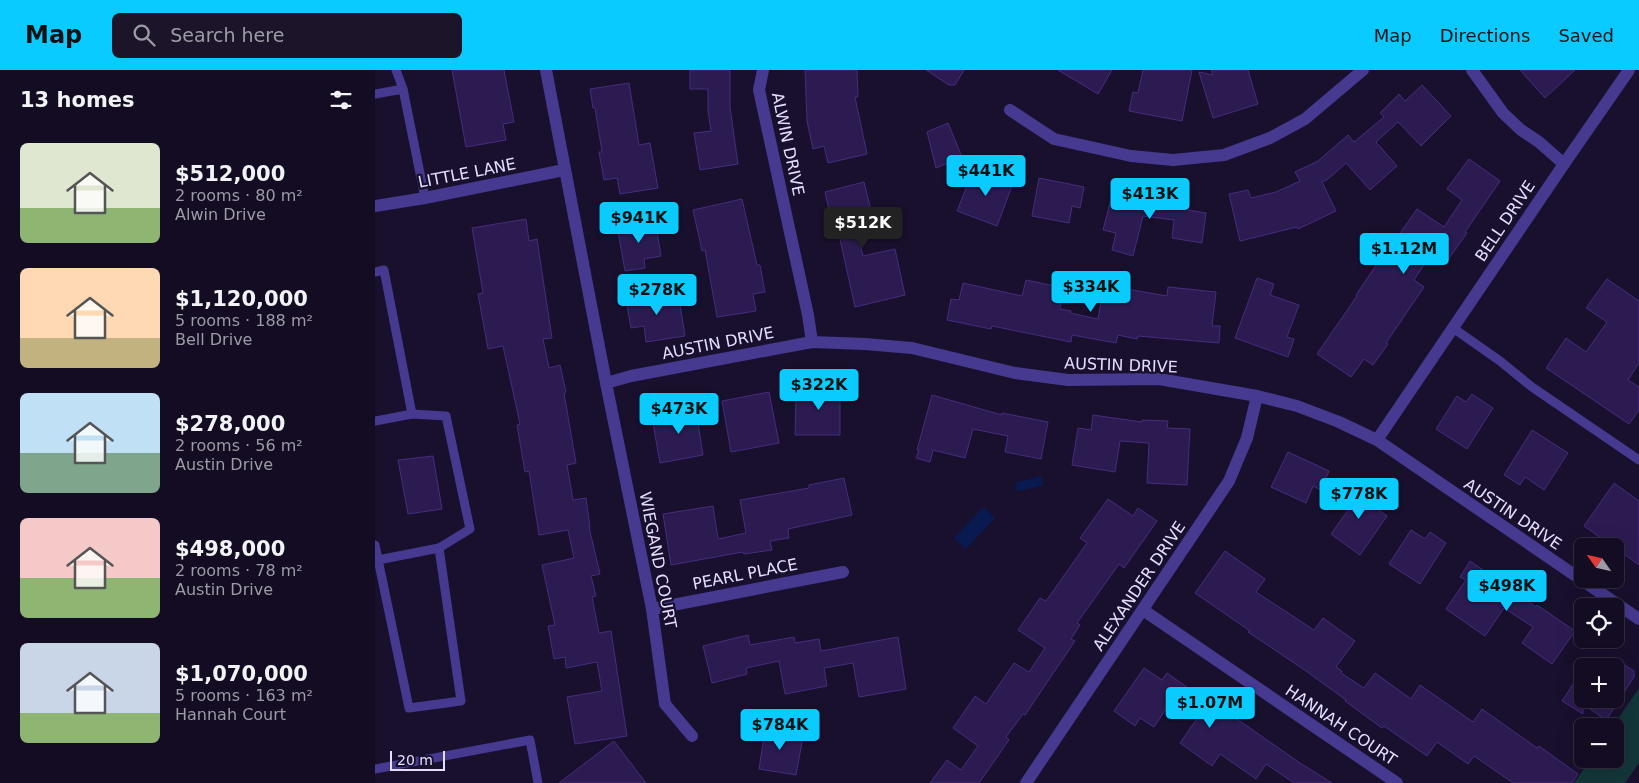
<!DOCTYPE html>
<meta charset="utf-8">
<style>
:root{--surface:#130c22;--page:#1c152a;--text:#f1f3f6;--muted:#9d9ba5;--line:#322c40;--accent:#0acbff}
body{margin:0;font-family:"DejaVu Sans",sans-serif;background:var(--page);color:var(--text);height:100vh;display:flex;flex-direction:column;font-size:19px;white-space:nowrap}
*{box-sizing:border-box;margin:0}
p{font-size:16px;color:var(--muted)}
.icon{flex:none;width:28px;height:28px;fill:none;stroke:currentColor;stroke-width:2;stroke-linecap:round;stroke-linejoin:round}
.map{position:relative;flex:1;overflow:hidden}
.panel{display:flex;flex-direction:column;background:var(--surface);width:375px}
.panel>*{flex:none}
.needle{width:32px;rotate:304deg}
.fabs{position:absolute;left:1199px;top:468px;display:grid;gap:10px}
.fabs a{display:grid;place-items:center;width:50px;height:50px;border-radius:8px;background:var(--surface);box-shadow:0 5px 20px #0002,0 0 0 1px var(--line);font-size:25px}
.scale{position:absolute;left:15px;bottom:12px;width:55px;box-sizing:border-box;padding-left:5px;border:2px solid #e5deff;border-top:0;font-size:14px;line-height:18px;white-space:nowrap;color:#e5deff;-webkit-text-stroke:4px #19102e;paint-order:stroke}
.price{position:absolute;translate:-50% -42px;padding:0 11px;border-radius:5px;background:var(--accent);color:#111;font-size:16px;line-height:32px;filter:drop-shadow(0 1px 2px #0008)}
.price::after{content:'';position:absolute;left:50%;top:30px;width:15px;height:11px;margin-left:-8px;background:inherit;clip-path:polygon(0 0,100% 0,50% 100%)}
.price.on{background:#222;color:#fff}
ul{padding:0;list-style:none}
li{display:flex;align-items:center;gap:15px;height:125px;padding:0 20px}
li span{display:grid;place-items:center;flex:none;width:140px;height:100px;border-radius:8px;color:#555}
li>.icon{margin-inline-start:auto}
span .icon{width:60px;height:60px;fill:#fffc;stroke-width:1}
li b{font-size:21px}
h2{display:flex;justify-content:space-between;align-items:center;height:60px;padding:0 20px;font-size:21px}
header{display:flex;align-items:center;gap:30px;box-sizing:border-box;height:70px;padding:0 25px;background:var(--accent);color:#111}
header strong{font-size:24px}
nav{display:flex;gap:28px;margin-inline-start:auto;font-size:18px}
.search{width:350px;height:45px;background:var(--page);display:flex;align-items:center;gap:12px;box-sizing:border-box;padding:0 18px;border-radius:8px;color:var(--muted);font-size:19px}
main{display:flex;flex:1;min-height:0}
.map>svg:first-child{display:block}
.green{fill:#133639}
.water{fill:#081a50}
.building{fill:#2c1b51;stroke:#452c7e}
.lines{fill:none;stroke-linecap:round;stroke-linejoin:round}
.service{stroke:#463990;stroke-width:9}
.minor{stroke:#463990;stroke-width:12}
.labels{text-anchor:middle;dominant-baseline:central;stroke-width:4.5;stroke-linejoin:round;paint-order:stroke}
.street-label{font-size:16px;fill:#e5deff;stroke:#19102e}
</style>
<header>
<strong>Map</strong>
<div class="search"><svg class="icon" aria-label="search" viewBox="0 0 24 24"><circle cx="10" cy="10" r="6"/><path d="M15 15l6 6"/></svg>Search here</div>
<nav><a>Map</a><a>Directions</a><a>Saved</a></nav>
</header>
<main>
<section class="panel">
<h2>13 homes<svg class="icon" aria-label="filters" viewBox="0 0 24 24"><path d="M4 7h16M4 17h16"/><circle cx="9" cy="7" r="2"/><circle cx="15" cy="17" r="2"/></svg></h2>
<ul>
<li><span style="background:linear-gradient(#dfe7d0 65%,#8fb573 0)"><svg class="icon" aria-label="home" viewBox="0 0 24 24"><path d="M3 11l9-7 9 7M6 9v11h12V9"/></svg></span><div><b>$512,000</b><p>2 rooms · 80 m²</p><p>Alwin Drive</p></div></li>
<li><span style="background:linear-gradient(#ffd9b3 70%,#c2b280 0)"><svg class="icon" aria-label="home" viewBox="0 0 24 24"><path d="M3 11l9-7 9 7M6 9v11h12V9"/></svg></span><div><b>$1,120,000</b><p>5 rooms · 188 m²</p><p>Bell Drive</p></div></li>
<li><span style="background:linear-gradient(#bfe0f5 60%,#7fa58c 0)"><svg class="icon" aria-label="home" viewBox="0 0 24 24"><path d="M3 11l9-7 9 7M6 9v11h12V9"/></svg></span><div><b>$278,000</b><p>2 rooms · 56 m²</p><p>Austin Drive</p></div></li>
<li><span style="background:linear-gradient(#f6c9c9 60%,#8fb573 0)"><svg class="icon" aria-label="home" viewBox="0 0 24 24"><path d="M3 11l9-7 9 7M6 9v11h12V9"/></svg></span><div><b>$498,000</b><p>2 rooms · 78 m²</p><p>Austin Drive</p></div></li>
<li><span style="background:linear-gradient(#c9d6e8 70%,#8fb573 0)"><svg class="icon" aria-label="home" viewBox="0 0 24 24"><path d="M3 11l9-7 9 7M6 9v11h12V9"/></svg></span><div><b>$1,070,000</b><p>5 rooms · 163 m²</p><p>Hannah Court</p></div></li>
</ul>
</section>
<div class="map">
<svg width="1264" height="713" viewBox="0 0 1264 713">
<rect width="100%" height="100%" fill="#19102e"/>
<path class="green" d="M1264,618V693L1250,713H1199L1216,689H1240V656H1238Z"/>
<g class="water">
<path d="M666,406L668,415L642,422L640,413Z"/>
<path d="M608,437L620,448L591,479L579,468Z"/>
</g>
<g class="building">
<path d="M77,0H129L139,52L128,54L131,70L91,77Z"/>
<path d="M315,0H355V37L363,94L325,100L319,63L336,61L333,41V19H315Z"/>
<path d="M430,0H482L483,27H480L492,84L453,93L449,76L438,79L432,51Z"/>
<path d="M551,0H589L580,15H574Z"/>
<path d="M683,0H737L723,24Z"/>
<path d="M768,0H817L807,51L754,41L758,22L763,23Z"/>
<path d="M836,0H873L883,34L838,48L824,2L838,5Z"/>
<path d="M1145,0H1200L1170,28Z"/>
<path d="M254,13L264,75L275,73L283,118L245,124L242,108L229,110L224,82H227L220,38H218L215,19Z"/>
<path d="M1047,15L1076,46L1046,76L1023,52L1001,72L1022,96L995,120L971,93L953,109L947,112L961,141L923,159L922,157L865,171L854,124L873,120L876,128L901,122L925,111L920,102L943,91L973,65L979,72L1009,47L1005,43L1024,24L1030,31Z"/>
<path d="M573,53L587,87L561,98L552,62Z"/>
<path d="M1094,89L1125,111L1090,162L1092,163L1070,194L1056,184L1039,210L1049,217L1011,273L1013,274L998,295L989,289L976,307L942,284L982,226L981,225L1006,188L1007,189L1042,139L1069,157L1087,130L1072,119Z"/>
<path d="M622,100L640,108L622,156L582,141L598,101L618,109Z"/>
<path d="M664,108L709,117L705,138L697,136L694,153L657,146Z"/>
<path d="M489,112L498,148L480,153L488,186L520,179L530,225L480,237L464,165L460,166L450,122Z"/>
<path d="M738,121L786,133L787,127L814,131L813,140L831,143L827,173L797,168L799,150L768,146L758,186L737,180L741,163L728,160Z"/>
<path d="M367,129L382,195H385L390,222L378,224L381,241L342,247L330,180L327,181L318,140Z"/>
<path d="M151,149L154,171L162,169L166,196L177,268L168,269L174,298L185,295L191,322L189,323L201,393L192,395L198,430L211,428L215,457H214L225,504L216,506L221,526L217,527L224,563L236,561L252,666L200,674L192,627L227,621L222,592L191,598L190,587L179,589L173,556L180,555L167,495L199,488L193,460L164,465L154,401L150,402L142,355L145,354L128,276L113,279L103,224L108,223L97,158Z"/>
<path d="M280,149L286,186L269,189L270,198L250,201L242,156Z"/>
<path d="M882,208L899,214L895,225L924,235L912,267L919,269L913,287L860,268Z"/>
<path d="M1232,209L1264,231V293L1253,310L1264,317V340L1254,354L1171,298L1191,268L1211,282L1232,252L1211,238Z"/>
<path d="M651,210L689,218L685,239L696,241L695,243L723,249L729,215L792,226L793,217L841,222L837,256H845L844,273L763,266L762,269L743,265L741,273L697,265L696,272L617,256L616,259L572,250L576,229L584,230L588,213L647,226Z"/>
<path d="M303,222L310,266L271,272L269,256L256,258L251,230Z"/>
<path d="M436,313H465V365H420L421,326H436Z"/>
<path d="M394,322L404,373L356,382L347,331Z"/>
<path d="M1097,324L1118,338L1092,379L1061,359L1082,326L1091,332Z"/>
<path d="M557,325L627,345V343L673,352L666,389L630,382L633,366L598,359L590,388L558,380L555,392L541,388L544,380H542Z"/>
<path d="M320,334L328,385L285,393L278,353L294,351L292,339Z"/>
<path d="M718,345L767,352V350L793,351L792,358L815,359L812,415L772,413L774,373L745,371L740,402L697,395L703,358L716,360Z"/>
<path d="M1157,360L1193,383L1169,420L1150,407L1145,415L1129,405Z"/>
<path d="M913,382L954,401L946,420L938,416L931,433L896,417Z"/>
<path d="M58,386L67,439L33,444L23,390Z"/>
<path d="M469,408L477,445L413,459L414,468L395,471L397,480L369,484L368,482L296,495L288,444L338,436L343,469L371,463L365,430L434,418V415Z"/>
<path d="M1239,413L1264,431V495L1209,456Z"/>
<path d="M981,414L1003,429L998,436L1012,446L985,485L956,464L976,436L969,431Z"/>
<path d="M733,429L758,446L763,438L782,451L749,498L744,494L702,553L705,555L696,569L700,571L650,645L648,644L631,667L634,670L604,713H555L572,690L586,700L603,676L578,658L600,626L611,634L639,593L654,602L670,578L643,560L665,528L671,531L712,473L705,468Z"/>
<path d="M1036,460L1050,469L1055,462L1071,473L1045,514L1014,494Z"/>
<path d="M850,481L890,509L881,522L939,560L948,548L980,571L961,597L967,601L966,603L989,618L1000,603L1036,629L1045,615L1098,652L1107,639L1162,678L1164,676L1203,704L1197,713H1138L1099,686L1093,694L1062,672L1052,686L1009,656L1007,658L970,631L971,630L931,601L873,562L875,561L820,523Z"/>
<path d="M1095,491L1161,537L1162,535L1200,561L1177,594L1147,573L1158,557L1129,538L1110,566L1071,539L1091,510L1085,507Z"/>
<path d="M373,565L375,575L419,567L420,573L444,569L446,581L523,567L531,619L484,627L478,593L449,598L452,616L410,624L404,591L371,598L372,604L337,613L328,576Z"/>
<path d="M1240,589L1259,601V607L1231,650L1208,634V644L1187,631L1208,599V629H1240Z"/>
<path d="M769,598L787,610L792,603L827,628L829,626L925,693L957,713H919L891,694L881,709L845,684L837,696L805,673L823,647L797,630L779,657L765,648L760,656L739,641Z"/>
<path d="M391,654L410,657L408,664L428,667L421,705L384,699Z"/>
<path d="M239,671L271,713H184Z"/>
</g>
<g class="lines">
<g class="service">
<path d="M21,0L28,19"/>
<path d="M0,24L28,19L50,128"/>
<path d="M0,202L9,200L37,344L0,351"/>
<path d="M1078,258L1125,291L1157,317L1264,390"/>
<path d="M37,344L71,346L95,459L64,478"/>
<path d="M0,475L34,638L86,631L64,478L3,490"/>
<path d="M0,699L155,670L163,713"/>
</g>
<g class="minor">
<path d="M171,0L231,313L277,539L290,634L317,666"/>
<path d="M388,0L384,20L433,245L437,272"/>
<path d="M1097,0L1128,43L1146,60L1164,72L1189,94"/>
<path d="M635,40L679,69L756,86L798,90L849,85L895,68L930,49L988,0"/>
<path d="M0,136L50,128L189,100"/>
<path d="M231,313L256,306L437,272L490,274L537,278L640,303L693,310L784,309L882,326L922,336L964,352L1002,370L1264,549"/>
<path d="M1002,370L1189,94L1254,0"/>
<path d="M277,539L468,502"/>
<path d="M768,540L1022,713"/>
<path d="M651,713L854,411L872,368L882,326"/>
</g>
</g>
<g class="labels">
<g class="street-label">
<text transform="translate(413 74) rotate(78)">ALWIN DRIVE</text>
<text transform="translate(92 103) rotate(-11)">LITTLE LANE</text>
<text transform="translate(1130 151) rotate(-56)">BELL DRIVE</text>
<text transform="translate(343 273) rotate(-11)">AUSTIN DRIVE</text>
<text transform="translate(746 295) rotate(2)">AUSTIN DRIVE</text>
<text transform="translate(1138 444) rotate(34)">AUSTIN DRIVE</text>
<text transform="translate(283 490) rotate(79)">WIEGAND COURT</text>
<text transform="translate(370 504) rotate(-11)">PEARL PLACE</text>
<text transform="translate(764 516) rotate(-56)">ALEXANDER DRIVE</text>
<text transform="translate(966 655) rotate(34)">HANNAH COURT</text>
</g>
</g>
</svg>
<div class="fabs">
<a><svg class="needle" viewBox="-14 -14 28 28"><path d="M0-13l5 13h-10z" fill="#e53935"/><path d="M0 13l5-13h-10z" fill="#9d9ba5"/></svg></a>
<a><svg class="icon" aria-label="locate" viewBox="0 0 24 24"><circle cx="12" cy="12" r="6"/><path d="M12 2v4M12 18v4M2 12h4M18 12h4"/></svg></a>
<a>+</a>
<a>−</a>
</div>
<div class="scale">20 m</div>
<b class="price" style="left:611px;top:127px">$441K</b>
<b class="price" style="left:775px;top:150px">$413K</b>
<b class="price" style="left:264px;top:174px">$941K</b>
<b class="price on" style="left:488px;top:179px">$512K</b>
<b class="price" style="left:1029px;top:205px">$1.12M</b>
<b class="price" style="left:716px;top:243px">$334K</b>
<b class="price" style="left:282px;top:246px">$278K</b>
<b class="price" style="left:444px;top:341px">$322K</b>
<b class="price" style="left:304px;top:365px">$473K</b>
<b class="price" style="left:984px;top:450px">$778K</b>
<b class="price" style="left:1132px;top:542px">$498K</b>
<b class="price" style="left:835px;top:659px">$1.07M</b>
<b class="price" style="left:405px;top:681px">$784K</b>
</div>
</main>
